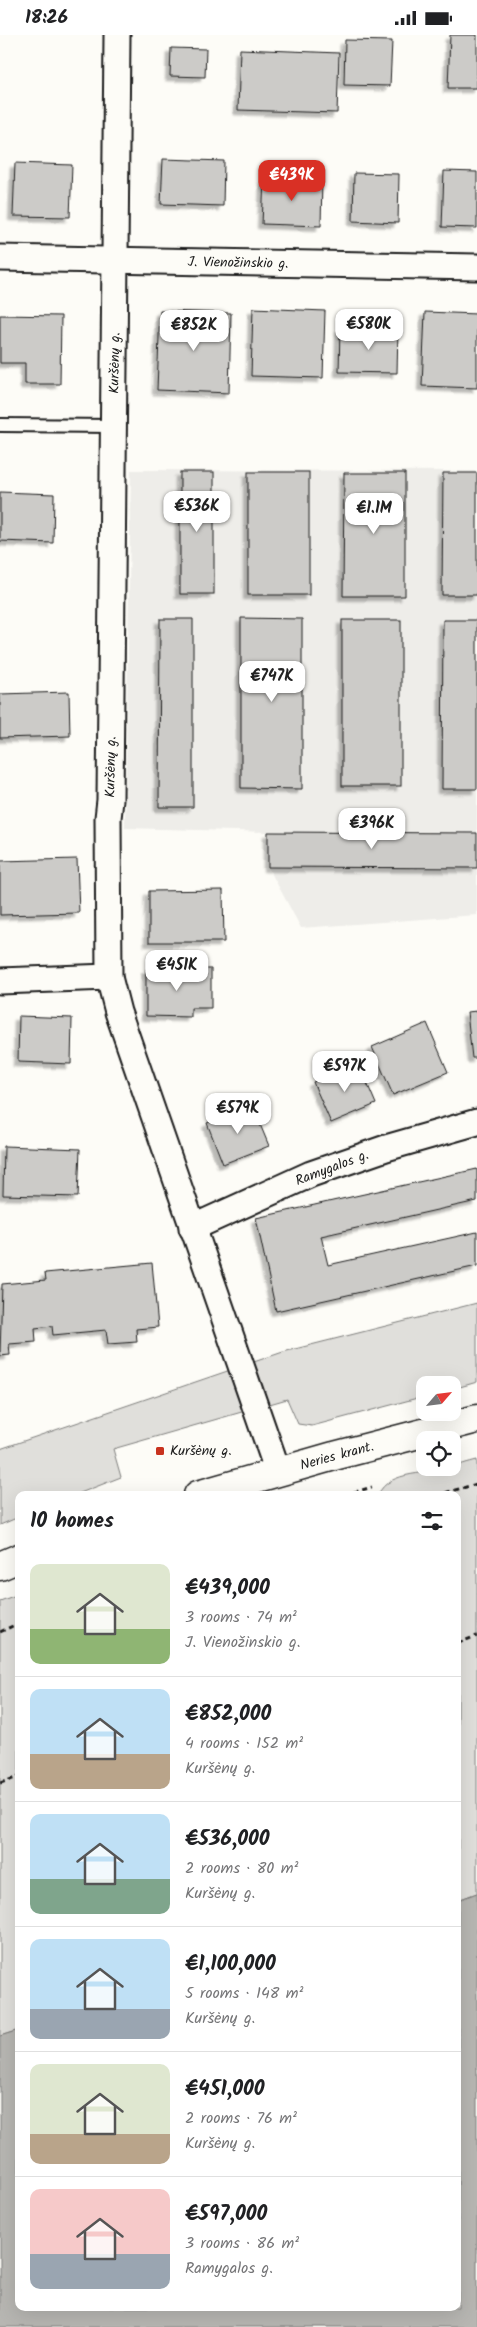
<!DOCTYPE html>
<meta charset="utf-8">
<style>
:root{--surface:#fff;--page:#f2f2f2;--text:#202124;--muted:#757577;--line:#e0e0e0;--accent:#d93025}
body{margin:0;font-family:Kalam,sans-serif;background:var(--page);color:var(--text);height:100vh;display:flex;flex-direction:column;font-size:19px;white-space:nowrap}
*{box-sizing:border-box;margin:0}
p{font-size:16px;color:var(--muted)}
.icon{flex:none;width:28px;height:28px;fill:none;stroke:currentColor;stroke-width:2;stroke-linecap:round;stroke-linejoin:round}
.map{position:relative;flex:1;overflow:hidden}
.drawer{position:absolute;left:15px;top:1456px;width:446px;height:820px;display:flex;flex-direction:column;background:var(--surface);border-radius:10px;box-shadow:0 5px 20px #0002}
.drawer>*{flex:none}
.needle{width:32px;rotate:62deg}
.controls{position:absolute;left:416px;top:1341px;display:grid;gap:10px}
.controls a{display:grid;place-items:center;width:45px;height:45px;border-radius:10px;background:var(--surface);box-shadow:0 5px 20px #0002;font-size:25px}
.price{position:absolute;translate:-50% -42px;padding:0 11px;border-radius:10px;background:#fff;color:#222;font-size:16px;line-height:32px;filter:drop-shadow(0 1px 2px #0008)}
.price::after{content:'';position:absolute;left:50%;top:30px;width:15px;height:11px;margin-left:-8px;background:inherit;clip-path:polygon(0 0,100% 0,50% 100%)}
.price.current{background:var(--accent);color:#fff}
ul{padding:0;list-style:none}
li{display:flex;align-items:center;gap:15px;height:125px;padding:0 15px}
li+li{border-top:1px solid var(--line)}
li span{display:grid;place-items:center;flex:none;width:140px;height:100px;border-radius:10px;color:#555}
li>.icon{margin-inline-start:auto}
span .icon{width:60px;height:60px;fill:#fffc;stroke-width:1}
li b{font-size:21px}
h2{display:flex;justify-content:space-between;align-items:center;height:60px;padding:0 15px;font-size:21px}
.status{display:flex;justify-content:space-between;align-items:center;height:35px;padding:0 25px;background:var(--surface);direction:ltr}
.status svg{height:14px;fill:currentColor}
.map>svg:first-child{display:block}
.built{fill:#eeede9}
.green{fill:#e0dfdb;stroke:#7e7e7c}
.water{fill:#b7b6b2;stroke:#797876}
.building{fill:#cccbc8;stroke:#1c1c1c;filter:url(#shadow)}
.lines{fill:none;stroke-linecap:round;stroke-linejoin:round}
.lane-casing{stroke:#1c1c1c;stroke-width:16}
.street-casing{stroke:#1c1c1c;stroke-width:29}
.primary-casing{stroke:#1c1c1c;stroke-width:31}
.path{stroke:#1c1c1c;stroke-width:3;stroke-dasharray:5 4;stroke-linecap:butt}
.lane{stroke:#fdfcf7;stroke-width:12}
.street{stroke:#fdfcf7;stroke-width:25}
.primary{stroke:#fdfcf7;stroke-width:28}
.poi-dot{fill:#c8321e;stroke:#fdfcf7;stroke-width:2}
.labels{text-anchor:middle;dominant-baseline:central;stroke-width:4.5;stroke-linejoin:round;paint-order:stroke}
.street-label{font-size:14px;fill:#1c1c1c;stroke:#fdfcf7}
.poi-label{font-size:14px;fill:#1c1c1c;stroke:#fdfcf7;text-anchor:start}
</style>
<div class="status"><b>18:26</b><svg viewBox="0 0 49 12"><path d="M0 12V9h3v3zM5 12V6h3v6zM10 12V3h3v9zM15 12V0h3v12zM26 1h20v11H26zM47 4h2v5h-2z"/></svg></div>
<div class="map">
<svg width="477" height="2292" viewBox="0 0 477 2292">
<defs>
<filter id="shadow"><feDropShadow dx="-4.5" dy="4.5" stdDeviation="1" flood-color="#0004"/></filter>
</defs>
<rect width="100%" height="100%" fill="#fdfcf7"/>
<filter id="ink" filterUnits="userSpaceOnUse"><feTurbulence type="fractalNoise" baseFrequency=".02" numOctaves="2"/><feDisplacementMap in="SourceGraphic" scale="10" xChannelSelector="R" yChannelSelector="G"/><feConvolveMatrix kernelMatrix="1 2 1 2 8 2 1 2 1" color-interpolation-filters="sRGB"/></filter>
<g filter="url(#ink)">
<path class="built" d="M131,435L477,436V880L301,893L268,832V797L125,793Z"/>
<g class="green">
<path d="M477,1268V1347L453,1354L452,1350H425V1361L312,1391L298,1389L287,1364L113,1414L121,1442L75,1460H19V1482L0,1490V1414L283,1317Z"/>
<path d="M477,1425V1858L458,1865V1460H378C389,1434 430,1440 452,1433C458,1430 469,1427 477,1425Z"/>
<path d="M19,1559V1995L0,2001V1566Z"/>
</g>
<path class="water" d="M477,1858V2292H0V2001L19,1995V2272H458V1865Z"/>
<g class="building">
<path d="M450,0H477V53H448Z"/>
<path d="M345,5L392,6L390,51L344,50Z"/>
<path d="M171,13L206,14L205,42L170,41Z"/>
<path d="M240,14L339,18L337,78L238,75Z"/>
<path d="M163,124L224,126L223,171L161,169Z"/>
<path d="M15,128L72,130L70,182L13,181Z"/>
<path d="M444,136L477,137V193L442,192Z"/>
<path d="M354,138L399,139L398,188L353,186Z"/>
<path d="M264,144L322,145L321,191L262,189Z"/>
<path d="M253,273L325,276L323,343L251,341Z"/>
<path d="M160,276L231,278L229,358L157,355Z"/>
<path d="M425,277L477,279V353L422,351Z"/>
<path d="M0,280L61,281L60,349H25V328H0Z"/>
<path d="M340,293L398,294L397,338L339,337Z"/>
<rect x="180" y="437" width="34" height="122"/>
<rect x="248" y="437" width="61" height="123"/>
<path d="M344,438H405V561H343Z"/>
<path d="M443,438H477V560H442Z"/>
<path d="M0,457L54,459L53,508L0,506Z"/>
<path d="M241,583L302,584V754L241,753Z"/>
<path d="M160,584H193V772H159Z"/>
<rect x="342" y="585" width="59" height="166"/>
<path d="M443,585H477V754H442Z"/>
<path d="M69,657L70,701L0,703V659Z"/>
<path d="M268,797L477,798V833L268,832Z"/>
<path d="M77,824L79,878L0,880V826Z"/>
<path d="M223,855L224,907H149V856Z"/>
<path d="M146,934H211V973H191V982L146,981Z"/>
<path d="M477,976V1023H472L467,977Z"/>
<path d="M19,981L72,983L71,1029L18,1027Z"/>
<path d="M427,988L448,1037L393,1060L372,1012Z"/>
<path d="M358,1027L376,1069L331,1088L313,1047Z"/>
<path d="M252,1070L269,1111L223,1129L207,1088Z"/>
<path d="M4,1111L80,1114L78,1162L3,1160Z"/>
<path d="M477,1134V1166L321,1201L328,1230L477,1197V1231L276,1276L256,1183Z"/>
<path d="M152,1228L158,1292L136,1294L137,1307L108,1309L106,1295L53,1300L52,1291L35,1293L36,1307L9,1309L10,1320L0,1321L2,1249L46,1245L45,1238Z"/>
</g>
<g class="lines">
<defs>
<path id="lane" d="M0,390L114,391"/>
<g id="street">
<path d="M117,0L110,765L108,783L109,942L118,977L278,1437"/>
<path d="M0,223L477,232"/>
<path d="M0,946L109,942"/>
<path d="M192,1193L311,1139L386,1113L477,1087"/>
</g>
<g id="primary">
<path d="M198,1460L334,1421L477,1384"/>
<path d="M0,1531L19,1523"/>
</g>
</defs>
<use href="#lane" class="lane-casing"/>
<use href="#street" class="street-casing"/>
<use href="#primary" class="primary-casing"/>
<g class="path">
<path d="M345,1460L372,1452"/>
<path d="M437,1460L477,1449"/>
<path d="M0,1597L19,1588"/>
<path d="M458,1608L477,1601"/>
<path d="M0,1748L19,1742"/>
</g>
<use href="#lane" class="lane"/>
<use href="#street" class="street"/>
<use href="#primary" class="primary"/>
</g>
</g>
<rect class="poi-dot" x="155" y="1411" width="10" height="10" rx="2.5"/>
<g class="labels">
<g class="street-label">
<text transform="translate(238 228) rotate(1)">J. Vienožinskio g.</text>
<text transform="translate(115 328) rotate(-89)">Kuršėnų g.</text>
<text transform="translate(111 732) rotate(-89)">Kuršėnų g.</text>
<text transform="translate(332 1133) rotate(-21)">Ramygalos g.</text>
<text transform="translate(337 1421) rotate(-15)">Neries krant.</text>
</g>
<g class="poi-label">
<text x="170" y="1416">Kuršėnų g.</text>
</g>
</g>
</svg>
<div class="controls">
<a><svg class="needle" viewBox="-14 -14 28 28"><path d="M0-13l5 13h-10z" fill="#e53935"/><path d="M0 13l5-13h-10z" fill="#757577"/></svg></a>
<a><svg class="icon" aria-label="locate" viewBox="0 0 24 24"><circle cx="12" cy="12" r="6"/><path d="M12 2v4M12 18v4M2 12h4M18 12h4"/></svg></a>
</div>
<b class="price current" style="left:292px;top:167px">€439K</b>
<b class="price" style="left:369px;top:316px">€580K</b>
<b class="price" style="left:194px;top:317px">€852K</b>
<b class="price" style="left:197px;top:498px">€536K</b>
<b class="price" style="left:374px;top:500px">€1.1M</b>
<b class="price" style="left:272px;top:668px">€747K</b>
<b class="price" style="left:372px;top:815px">€396K</b>
<b class="price" style="left:177px;top:957px">€451K</b>
<b class="price" style="left:345px;top:1058px">€597K</b>
<b class="price" style="left:238px;top:1100px">€579K</b>
<section class="drawer">
<h2>10 homes<svg class="icon" aria-label="filters" viewBox="0 0 24 24"><path d="M4 7h16M4 17h16"/><circle cx="9" cy="7" r="2"/><circle cx="15" cy="17" r="2"/></svg></h2>
<ul>
<li><span style="background:linear-gradient(#dfe7d0 65%,#8fb573 0)"><svg class="icon" aria-label="home" viewBox="0 0 24 24"><path d="M3 11l9-7 9 7M6 9v11h12V9"/></svg></span><div><b>€439,000</b><p>3 rooms · 74 m²</p><p>J. Vienožinskio g.</p></div></li>
<li><span style="background:linear-gradient(#bfe0f5 65%,#b9a48a 0)"><svg class="icon" aria-label="home" viewBox="0 0 24 24"><path d="M3 11l9-7 9 7M6 9v11h12V9"/></svg></span><div><b>€852,000</b><p>4 rooms · 152 m²</p><p>Kuršėnų g.</p></div></li>
<li><span style="background:linear-gradient(#bfe0f5 65%,#7fa58c 0)"><svg class="icon" aria-label="home" viewBox="0 0 24 24"><path d="M3 11l9-7 9 7M6 9v11h12V9"/></svg></span><div><b>€536,000</b><p>2 rooms · 80 m²</p><p>Kuršėnų g.</p></div></li>
<li><span style="background:linear-gradient(#bfe0f5 70%,#9aa5b1 0)"><svg class="icon" aria-label="home" viewBox="0 0 24 24"><path d="M3 11l9-7 9 7M6 9v11h12V9"/></svg></span><div><b>€1,100,000</b><p>5 rooms · 148 m²</p><p>Kuršėnų g.</p></div></li>
<li><span style="background:linear-gradient(#dfe7d0 70%,#b9a48a 0)"><svg class="icon" aria-label="home" viewBox="0 0 24 24"><path d="M3 11l9-7 9 7M6 9v11h12V9"/></svg></span><div><b>€451,000</b><p>2 rooms · 76 m²</p><p>Kuršėnų g.</p></div></li>
<li><span style="background:linear-gradient(#f6c9c9 65%,#9aa5b1 0)"><svg class="icon" aria-label="home" viewBox="0 0 24 24"><path d="M3 11l9-7 9 7M6 9v11h12V9"/></svg></span><div><b>€597,000</b><p>3 rooms · 86 m²</p><p>Ramygalos g.</p></div></li>
</ul>
</section>
</div>
